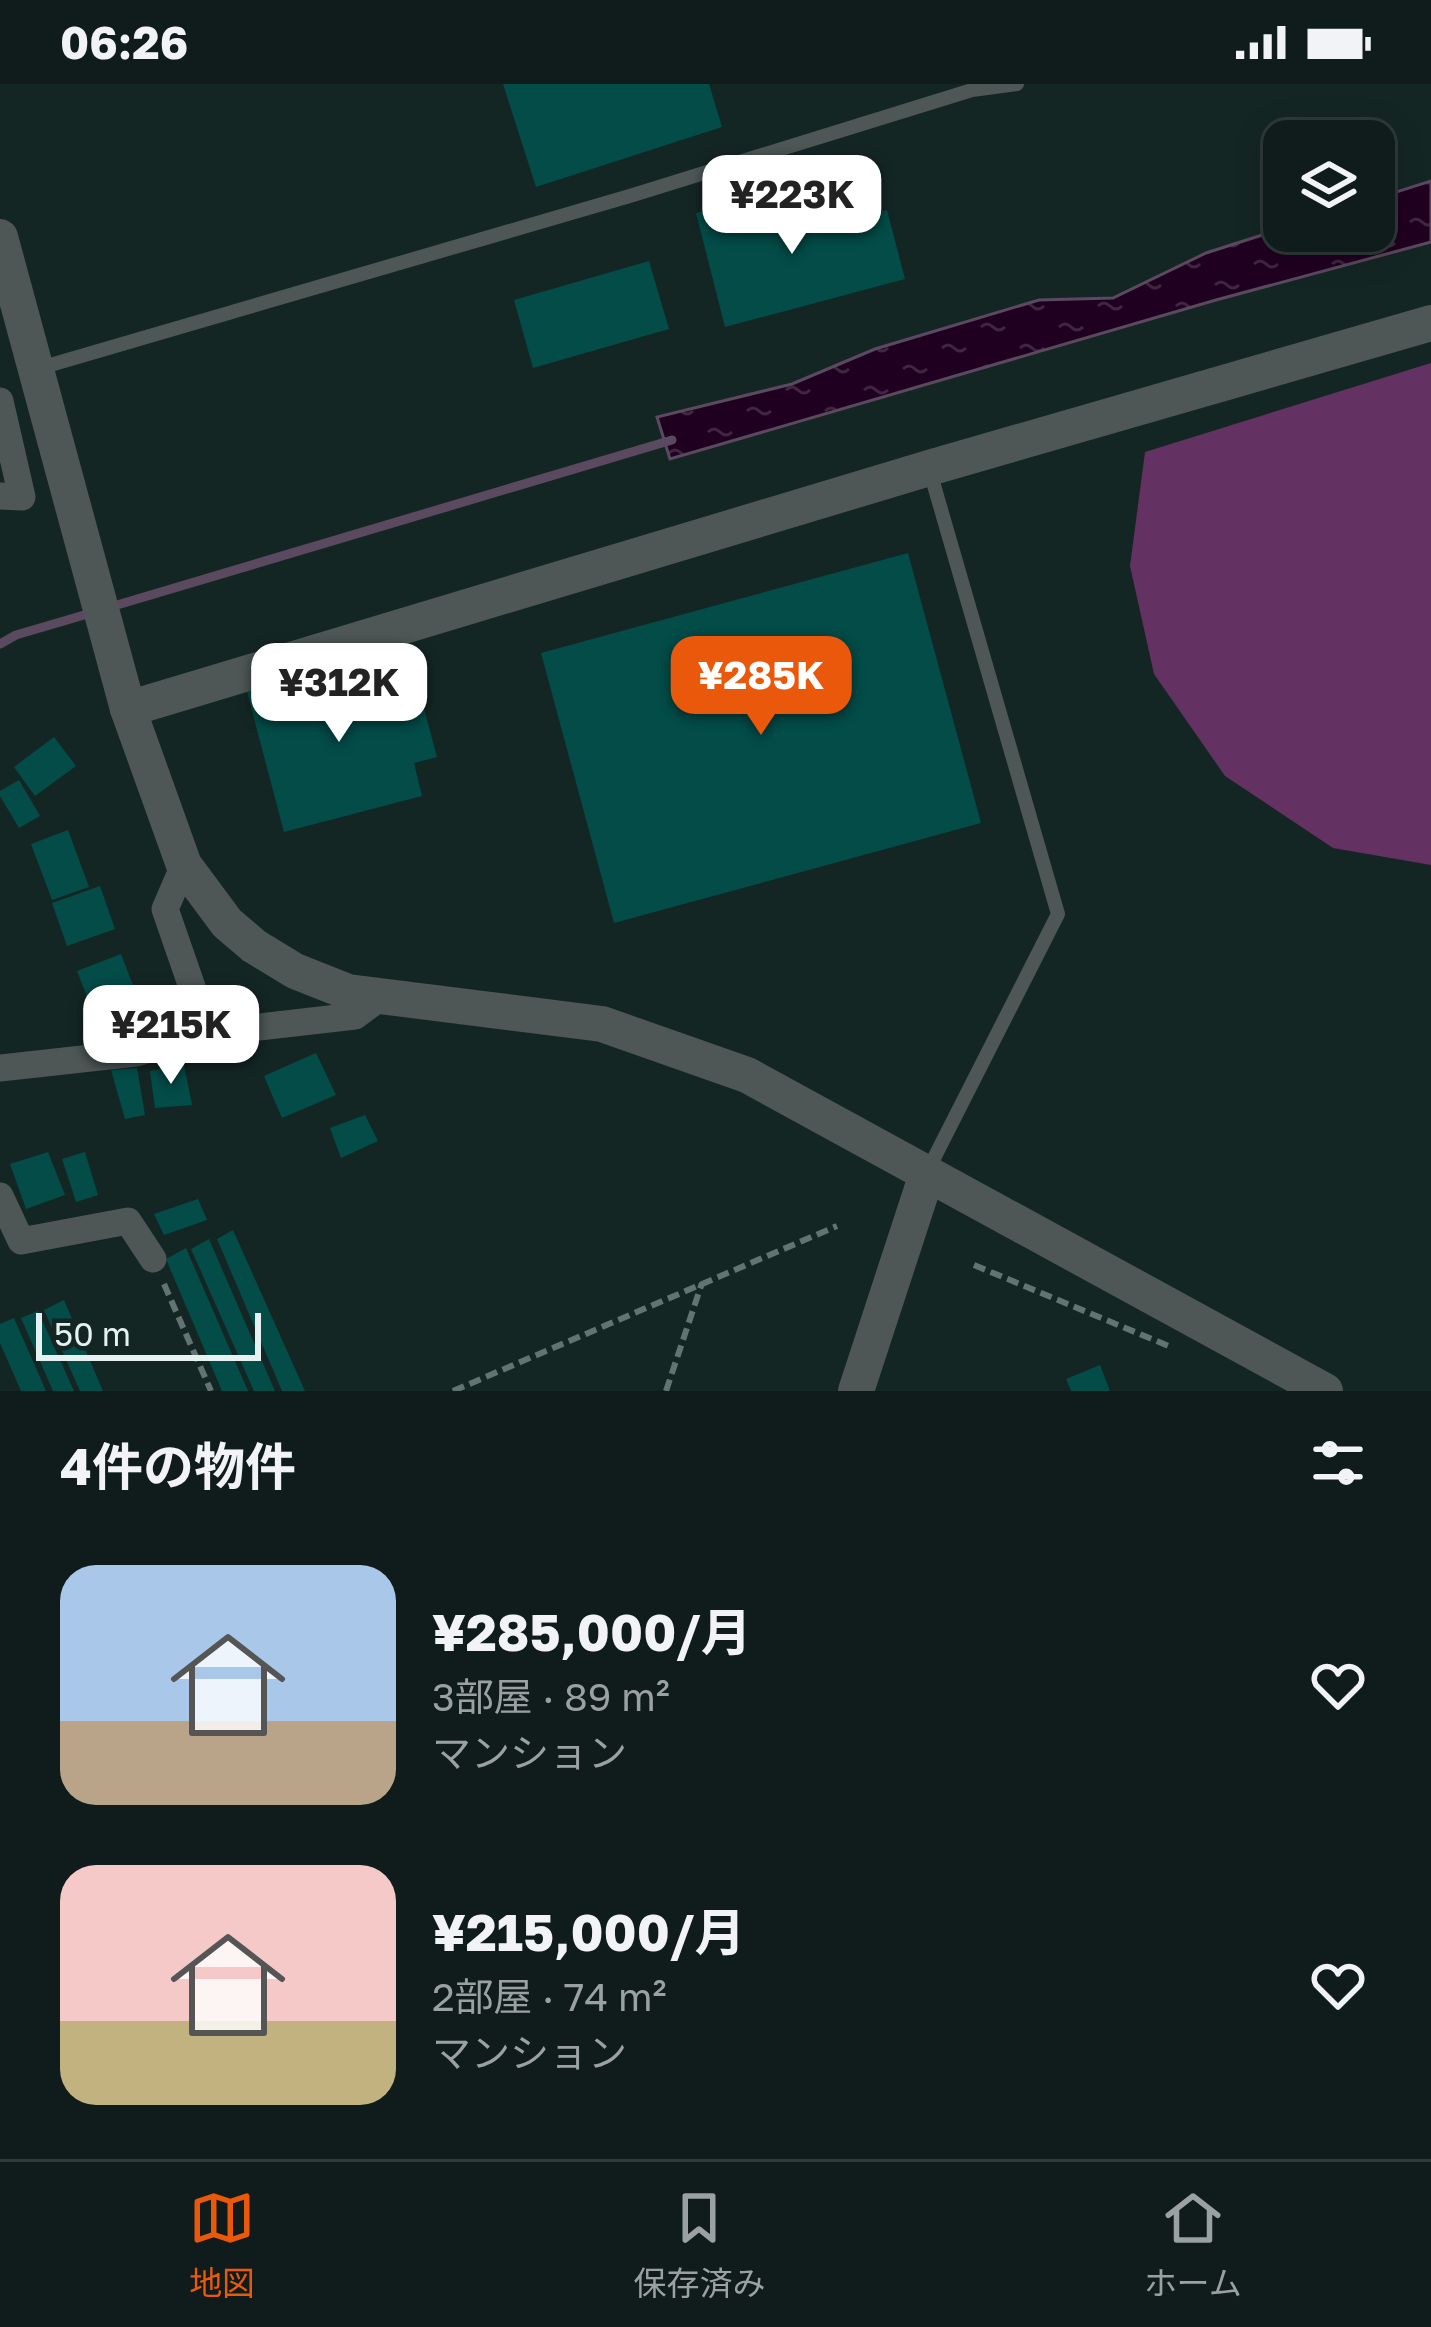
<!DOCTYPE html>
<html lang="ja">
<meta charset="utf-8">
<style>
:root{--surface:#0f1c1b;--page:#1d2928;--text:#f1f3f6;--muted:#9ba1a3;--line:#2f3a3a;--accent:#ea580c}
body{margin:0;font-family:"Golos Text","Noto Sans JP",sans-serif;background:var(--page);color:var(--text);height:100vh;display:flex;flex-direction:column;font-size:45px;white-space:nowrap}
*{box-sizing:border-box;margin:0}
p{font-size:39px;color:var(--muted)}
.icon{flex:none;width:66px;height:66px;fill:none;stroke:currentColor;stroke-width:2;stroke-linecap:round;stroke-linejoin:round}
.map{position:relative;height:1307px;overflow:hidden}
.panel{display:flex;flex-direction:column;background:var(--surface);flex:1}
.panel>*{flex:none}
.tools{position:absolute;left:1263px;top:36px;display:grid;gap:24px}
.tools a{display:grid;place-items:center;width:132px;height:132px;border-radius:24px;background:var(--surface);box-shadow:0 6px 30px #0003,0 0 0 3px var(--line);font-size:60px}
.scale{position:absolute;left:36px;bottom:30px;width:225px;box-sizing:border-box;padding-left:12px;border:6px solid #e6f2f1;border-top:0;font-size:33px;line-height:42px;white-space:nowrap;color:#e6f2f1;-webkit-text-stroke:9px #142624;paint-order:stroke}
.price{position:absolute;translate:-50% -102px;padding:0 27px;border-radius:24px;background:#fff;color:#222;font-size:39px;line-height:78px;filter:drop-shadow(0 3px 6px #0008)}
.price::after{content:'';position:absolute;left:50%;top:72px;width:36px;height:27px;margin-left:-18px;background:inherit;clip-path:polygon(0 0,100% 0,50% 100%)}
.price.current{background:var(--accent);color:#fff}
ul{padding:0;list-style:none}
li{display:flex;align-items:center;gap:36px;height:300px;padding:0 60px}
li span{display:grid;place-items:center;flex:none;width:336px;height:240px;border-radius:36px;color:#555}
li>.icon{margin-inline-start:auto}
span .icon{width:144px;height:144px;fill:#fffc;stroke-width:1}
li b{font-size:51px}
h2{display:flex;justify-content:space-between;align-items:center;height:144px;padding:0 60px;font-size:51px}
.status{display:flex;justify-content:space-between;align-items:center;height:84px;padding:0 60px;background:var(--surface);direction:ltr}
.status svg{height:33px;fill:currentColor}
.dock{display:flex;justify-content:space-around;align-items:center;height:168px;border-top:3px solid var(--line);background:var(--surface);font-size:33px;color:var(--muted)}
.dock a{display:grid;justify-items:center;gap:6px}
.dock .current{color:var(--accent)}
.map>svg:first-child{display:block}
.grass{fill:#633162}
.water{fill:url(#water-ripples);stroke:#5b495f;stroke-width:3}
.lines{fill:none;stroke-linecap:round;stroke-linejoin:round}
.stream{stroke:#5b495f;stroke-width:9}
.building{fill:#034c48}
.path{stroke:#637371;stroke-width:6;stroke-dasharray:12 6;stroke-linecap:butt}
.service{stroke:#4e5756;stroke-width:14}
.minor{stroke:#4e5756;stroke-width:27}
.tertiary{stroke:#4e5756;stroke-width:36}
</style>
<div class="status"><b>06:26</b><svg viewBox="0 0 49 12"><path d="M0 12V9h3v3zM5 12V6h3v6zM10 12V3h3v9zM15 12V0h3v12zM26 1h20v11H26zM47 4h2v5h-2z"/></svg></div>
<div class="map">
<svg width="1431" height="1307" viewBox="0 0 1431 1307">
<defs>
<pattern id="water-ripples" width="26" height="14" patternUnits="userSpaceOnUse" patternTransform="scale(3)"><rect width="26" height="14" fill="#200020"/><path d="M2 4q2-2 4 0t4 0M15 11q2-2 4 0t4 0" fill="none" stroke="#402641"/></pattern>
</defs>
<rect width="100%" height="100%" fill="#142624"/>
<path class="grass" d="M1431,279V781L1333,764L1225,692L1154,590L1130,482L1145,368Z"/>
<path class="water" d="M1431,97V158L1216,216L670,375L657,333L792,300L875,265L1039,216L1113,214L1206,169L1284,144V147H1374V115Z"/>
<g class="lines">
<g class="stream">
<path d="M107,524L672,356"/>
<path d="M0,560L16,551L91,529"/>
</g>
</g>
<g class="building">
<path d="M503,0H709L722,43L536,103Z"/>
<path d="M795,104L806,147L887,126L905,195L725,243L696,129Z"/>
<path d="M649,177L669,245L533,284L514,216Z"/>
<path d="M908,469L981,739L614,839L541,569Z"/>
<path d="M375,574L389,626L422,617L437,673L414,679L422,712L284,748L247,608Z"/>
<path d="M54,653L76,682L35,712L14,683Z"/>
<path d="M19,696L40,732L19,744L0,712V707Z"/>
<path d="M68,746L89,803L52,816L31,760Z"/>
<path d="M100,802L115,845L67,862L52,819Z"/>
<path d="M121,870L144,930L100,946L77,887Z"/>
<path d="M316,969L336,1011L282,1034L264,992Z"/>
<path d="M184,981L192,1021L155,1024L150,987Z"/>
<path d="M137,984L145,1031L125,1035L111,986Z"/>
<path d="M365,1031L378,1057L341,1074L330,1044Z"/>
<path d="M48,1068L65,1111L26,1125L10,1080Z"/>
<path d="M85,1068L98,1111L76,1118L62,1075Z"/>
<path d="M198,1115L207,1136L164,1151L154,1130Z"/>
<path d="M233,1146L305,1307H282L217,1155Z"/>
<path d="M209,1155L275,1307H254L191,1165Z"/>
<path d="M186,1164L248,1307H222L166,1175Z"/>
<path d="M64,1216L103,1307H80L44,1226Z"/>
<path d="M38,1227L74,1307H53L21,1234Z"/>
<path d="M14,1234L46,1307H21L0,1259V1240Z"/>
<path d="M1100,1281L1110,1307H1071L1066,1295Z"/>
</g>
<g class="lines">
<g class="path">
<path d="M974,1181L1171,1263"/>
<path d="M164,1200L211,1307"/>
<path d="M453,1307L837,1142"/>
<path d="M666,1307L702,1199"/>
</g>
<g class="service">
<path d="M40,284L633,111L972,6L1017,0"/>
<path d="M928,1086L1058,830L929,384"/>
</g>
<g class="minor">
<path d="M0,317L22,413L0,412"/>
<path d="M184,781L165,825L208,949"/>
<path d="M0,984L136,969L208,949L355,932L381,913"/>
<path d="M0,1112L21,1157L128,1137L153,1175"/>
</g>
<g class="tertiary">
<path d="M0,153L128,625L184,781L227,839L254,862L295,887L348,908L602,940L747,991L1325,1307"/>
<path d="M128,625L929,384L1431,239"/>
<path d="M856,1307L927,1090"/>
</g>
</g>
</svg>
<div class="tools">
<a><svg class="icon" aria-label="layers" viewBox="0 0 24 24"><path d="M12 4l9 5-9 5-9-5zM3 14l9 5 9-5"/></svg></a>
</div>
<div class="scale">50 m</div>
<b class="price" style="left:792px;top:173px">¥223K</b>
<b class="price current" style="left:761px;top:654px">¥285K</b>
<b class="price" style="left:339px;top:661px">¥312K</b>
<b class="price" style="left:171px;top:1003px">¥215K</b>
</div>
<section class="panel">
<h2>4件の物件<svg class="icon" aria-label="filters" viewBox="0 0 24 24"><path d="M4 7h16M4 17h16"/><circle cx="9" cy="7" r="2"/><circle cx="15" cy="17" r="2"/></svg></h2>
<ul>
<li><span style="background:linear-gradient(#a9c7e8 65%,#b9a48a 0)"><svg class="icon" aria-label="home" viewBox="0 0 24 24"><path d="M3 11l9-7 9 7M6 9v11h12V9"/></svg></span><div><b>¥285,000/月</b><p>3部屋 · 89 m²</p><p>マンション</p></div><svg class="icon" aria-label="heart" viewBox="0 0 24 24"><path d="M12 20l-8-8c-3-5 5-10 8-4 3-6 11-1 8 4z"/></svg></li>
<li><span style="background:linear-gradient(#f6c9c9 65%,#c2b280 0)"><svg class="icon" aria-label="home" viewBox="0 0 24 24"><path d="M3 11l9-7 9 7M6 9v11h12V9"/></svg></span><div><b>¥215,000/月</b><p>2部屋 · 74 m²</p><p>マンション</p></div><svg class="icon" aria-label="heart" viewBox="0 0 24 24"><path d="M12 20l-8-8c-3-5 5-10 8-4 3-6 11-1 8 4z"/></svg></li>
</ul>
</section>
<nav class="dock">
<a class="current"><svg class="icon" aria-label="map" viewBox="0 0 24 24"><path d="M3 6l6-2 6 2 6-2v14l-6 2-6-2-6 2zM9 4v14M15 6v14"/></svg>地図</a>
<a><svg class="icon" aria-label="saved" viewBox="0 0 24 24"><path d="M7 4h10v16l-5-4-5 4z"/></svg>保存済み</a>
<a><svg class="icon" aria-label="home" viewBox="0 0 24 24"><path d="M3 11l9-7 9 7M6 9v11h12V9"/></svg>ホーム</a>
</nav>
